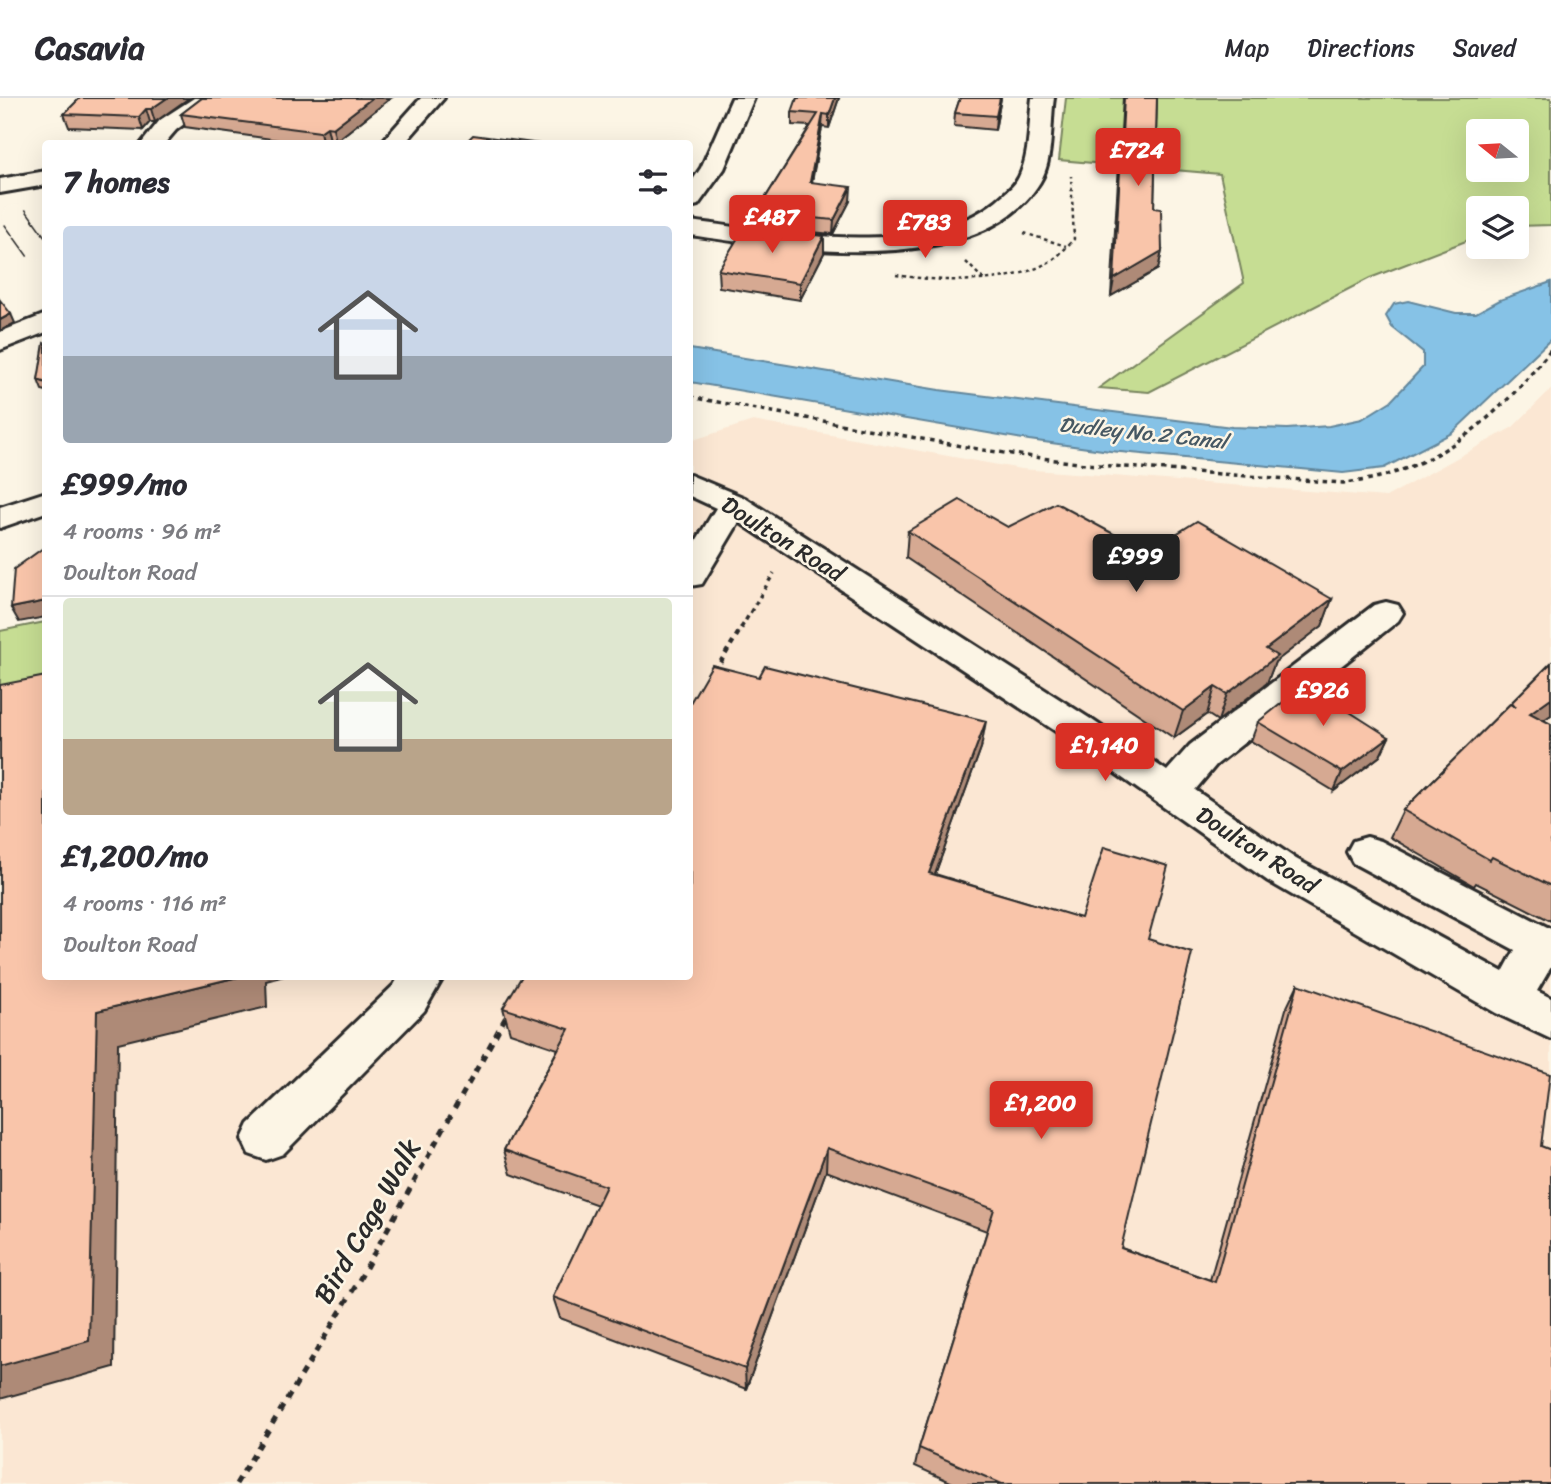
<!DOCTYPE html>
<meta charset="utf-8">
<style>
:root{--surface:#fff;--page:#f7f7f7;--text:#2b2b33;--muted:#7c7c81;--line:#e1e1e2;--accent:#d93025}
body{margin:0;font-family:Sriracha,sans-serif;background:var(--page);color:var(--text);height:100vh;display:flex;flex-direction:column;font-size:26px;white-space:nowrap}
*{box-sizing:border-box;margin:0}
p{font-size:23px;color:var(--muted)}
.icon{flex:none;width:38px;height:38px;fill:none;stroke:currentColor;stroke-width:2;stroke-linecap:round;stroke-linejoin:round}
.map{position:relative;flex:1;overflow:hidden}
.panel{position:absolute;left:42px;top:42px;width:651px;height:840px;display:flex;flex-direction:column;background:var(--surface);border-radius:7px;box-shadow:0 7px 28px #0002}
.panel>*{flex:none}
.needle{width:46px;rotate:288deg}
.buttons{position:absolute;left:1466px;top:21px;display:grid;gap:14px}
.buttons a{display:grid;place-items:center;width:63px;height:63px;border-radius:7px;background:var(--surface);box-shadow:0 7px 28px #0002;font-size:35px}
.price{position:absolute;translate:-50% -60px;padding:0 16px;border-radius:7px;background:var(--accent);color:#fff;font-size:23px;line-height:46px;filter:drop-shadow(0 2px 4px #0008)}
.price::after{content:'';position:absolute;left:50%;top:42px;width:21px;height:16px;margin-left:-10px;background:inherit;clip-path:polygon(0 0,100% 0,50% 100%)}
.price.active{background:#222;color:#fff}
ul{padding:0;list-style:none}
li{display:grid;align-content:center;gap:14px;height:371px;padding:0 21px}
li+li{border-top:2px solid var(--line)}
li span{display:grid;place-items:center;height:217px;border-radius:7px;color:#555}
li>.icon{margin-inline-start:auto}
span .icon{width:126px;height:126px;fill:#fffc;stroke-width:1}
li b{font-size:30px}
h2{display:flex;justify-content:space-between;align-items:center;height:84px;padding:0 21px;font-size:30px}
header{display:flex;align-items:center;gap:42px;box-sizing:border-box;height:98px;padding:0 35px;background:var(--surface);border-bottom:2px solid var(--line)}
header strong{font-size:33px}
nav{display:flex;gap:38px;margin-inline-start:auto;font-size:24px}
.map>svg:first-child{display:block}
.built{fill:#fbe7d3}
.green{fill:#c6dd93;stroke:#78845f;stroke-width:2;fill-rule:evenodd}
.water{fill:#86c2e6;stroke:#62869b;stroke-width:2}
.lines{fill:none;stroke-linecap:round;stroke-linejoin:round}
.minor-casing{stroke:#2b2b2b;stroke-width:6}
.path-far3{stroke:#2b2b2b;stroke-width:2.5;stroke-dasharray:3.5 3.5;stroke-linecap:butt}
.path-far2{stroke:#2b2b2b;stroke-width:3.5;stroke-dasharray:4.5 4.5;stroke-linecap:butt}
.path-far1{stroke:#2b2b2b;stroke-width:4.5;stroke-dasharray:5 5;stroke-linecap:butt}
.path{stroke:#2b2b2b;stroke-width:5;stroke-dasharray:7 7;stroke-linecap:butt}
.minor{fill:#fcf5e5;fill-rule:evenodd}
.minor-bridge-casing{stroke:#2b2b2b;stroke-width:27;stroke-linecap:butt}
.minor-bridge{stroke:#fcf5e5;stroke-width:24}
.wall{fill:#d6a992;stroke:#2b2b2b;stroke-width:2}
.shaded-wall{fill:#ae8a77;stroke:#2b2b2b;stroke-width:2}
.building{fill:#f9c5aa;stroke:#2b2b2b;stroke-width:2}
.labels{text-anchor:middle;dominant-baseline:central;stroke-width:5;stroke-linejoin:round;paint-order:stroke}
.far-water-label{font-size:21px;font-style:italic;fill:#465863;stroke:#fcf5e5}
.street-label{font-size:24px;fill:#2b2b2b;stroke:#fcf5e5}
.near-street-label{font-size:28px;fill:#2b2b2b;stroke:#fcf5e5}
</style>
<header>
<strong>Casavia</strong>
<nav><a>Map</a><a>Directions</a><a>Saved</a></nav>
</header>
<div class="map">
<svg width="1551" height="1386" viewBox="0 0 1551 1386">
<rect width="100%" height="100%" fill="#fcf5e5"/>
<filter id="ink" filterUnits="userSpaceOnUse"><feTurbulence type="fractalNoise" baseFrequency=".0143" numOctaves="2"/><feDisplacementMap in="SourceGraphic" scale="14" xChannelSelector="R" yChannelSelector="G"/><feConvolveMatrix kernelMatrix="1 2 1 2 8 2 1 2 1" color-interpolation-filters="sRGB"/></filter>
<g filter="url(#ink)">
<path class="built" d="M1551,291V1386H0V533L45,524L46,878H690V343L753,323L1021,371L1386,399L1513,329Z"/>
<g class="green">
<path d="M1066,0H1551V127L1517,128V110H1479V138L1370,180L1149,294L1099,290L1244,185L1220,76L1059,62ZM1479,33H1517V72H1479Z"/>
<path d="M45,524V606L0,616V533Z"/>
</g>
<path class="water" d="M1551,184V241L1452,335L1384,370L1343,375L1110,353L1029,342L690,284V251L939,292L1232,329L1287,331L1329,328L1362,321L1391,303L1423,269V254L1392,229L1386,218L1394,206L1408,203L1456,215H1476L1500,202Z"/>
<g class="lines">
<defs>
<g id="minor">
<path d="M194,0H219L176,32L164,46H141L160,22Z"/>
<path d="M421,0H444L404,46H380Z"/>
<path d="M732,0H754L724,71L698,107L690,109V86L701,70Z"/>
<path d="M1032,0H1054C1050,25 1054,61 1040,84C981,183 785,151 690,137V123C778,134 924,163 997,102C1005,95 1015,88 1019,79C1030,57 1029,24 1032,0Z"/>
<path d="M46,73V87L0,95V81Z"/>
<path d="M46,216V234L0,252V234Z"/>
<path d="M690,377L745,400L1089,620L1167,673L1190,647L1374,507L1386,504L1398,507L1403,515L1398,523L1216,667L1195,692L1296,761L1503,874L1515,852L1353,765L1347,754L1353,743L1367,739L1381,743L1551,831V869L1537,893L1551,900V941L1496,915L1268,783L1063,638L739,424L702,486L690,488V453L716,410L690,398Z"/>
<path d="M46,394V414L0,430V409Z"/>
<path d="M399,878H444L424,913L283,1056L266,1062L249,1056L242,1041L249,1026L394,887Z"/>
</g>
</defs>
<use href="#minor" class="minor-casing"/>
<g class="path-far3">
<path d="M1024,135L1066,148"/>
<path d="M966,164L985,183"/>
<path d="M896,177C943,184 1014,189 1055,160C1062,155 1068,147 1074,141L1071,78"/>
</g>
<g class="path-far2">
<path d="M690,299L983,352L1085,366L1343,385C1431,378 1500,319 1551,251"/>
<path d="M741,530L774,475"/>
</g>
<path class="path-far1" d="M715,573L742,529"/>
<path class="path" d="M236,1386L358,1184L508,915"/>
<use href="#minor" class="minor"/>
<defs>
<path id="minor-bridge" d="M15,119L38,151"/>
</defs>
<use href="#minor-bridge" class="minor-bridge-casing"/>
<use href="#minor-bridge" class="minor-bridge"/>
</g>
<g class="wall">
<path d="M80,0H189L155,24H150L143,32L69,29L64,16Z"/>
<path d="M202,0H391L336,43L330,42L326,46H308L185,29L181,16Z"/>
<path d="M839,0L829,30L822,29L812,84L850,103L833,136L756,129V115L810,28L792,27V14Z"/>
<path d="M960,0H1001L995,32L954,28L955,15Z"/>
<path d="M1123,0H1157L1154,110L1162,153L1158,171L1111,198Z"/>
<path d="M824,138V155L800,202L719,189L718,172Z"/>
<path d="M46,246V293L42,292L38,282Z"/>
<path d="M1008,429L1147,454L1332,501L1322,528L1275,564L1267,585L1218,623L1207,616L1174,640L906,460L908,433Z"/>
<path d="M1551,565V617L1543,622L1551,626V823L1476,785L1474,788L1390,739L1403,712Z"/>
<path d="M1258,624L1389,639L1380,658L1334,693L1251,643Z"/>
<path d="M981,650L935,776L1148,841L1121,1150L1210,1182L1286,911L1298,886L1541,1048L1551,1386H955L915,1368L919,1350L987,1133L826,1073L746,1291L560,1220L553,1199L598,1107L511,1076L504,1052L558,951L510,935L503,910L690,878Z"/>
</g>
<g class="shaded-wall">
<path d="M167,0H189L155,24L151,11Z"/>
<path d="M372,0H391L336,43L333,30Z"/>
<path d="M835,0H839L829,30V17Z"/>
<path d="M1000,0H1001L995,32L996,18Z"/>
<path d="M146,11L150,24L143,32L139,19Z"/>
<path d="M823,16L822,29L809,97L810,84Z"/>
<path d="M327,29L330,42L326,46H323L320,34Z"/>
<path d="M851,89L850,103L833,136L834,122Z"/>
<path d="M824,138V155L800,202V185Z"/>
<path d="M1162,153L1158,171L1111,198L1114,181Z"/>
<path d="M11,216L15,225L0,233V222Z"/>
<path d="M1332,501L1322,528L1275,564L1267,585L1218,623L1227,596L1266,551Z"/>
<path d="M46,503V519L19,524L11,510Z"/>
<path d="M1215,589L1207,616L1174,640L1183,613Z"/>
<path d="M1551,600V617L1514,642L1530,615Z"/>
<path d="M986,623L981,650L926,801L929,775Z"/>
<path d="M1389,639L1380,658L1334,693L1342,674Z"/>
<path d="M242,878H284L266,883L267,909L118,945L114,1269L0,1301V1268L97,913Z"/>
<path d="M827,1050L826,1073L746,1291L745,1271Z"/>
</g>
<g class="building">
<path d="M80,0H167L151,11H146L139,19L64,16Z"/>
<path d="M202,0H372L333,30L327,29L320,34L181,16Z"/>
<path d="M797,0H835L829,17L823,16L810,84L851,89L834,122L756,115L818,16L792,14Z"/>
<path d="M960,0H1000L996,18L955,15Z"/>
<path d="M1124,0H1157L1154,110L1161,111L1162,153L1114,181Z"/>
<path d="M473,37L540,46H464Z"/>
<path d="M744,130L824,138L800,185L718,172Z"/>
<path d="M0,202L11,216L0,222Z"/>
<path d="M44,245L46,246V285L38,282Z"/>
<path d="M960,402L1008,429L1056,405L1147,454L1197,423L1332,501L1266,551L1277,558L1227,596L1215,589L1183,613L908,433Z"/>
<path d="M46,448V503L11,510L14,471Z"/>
<path d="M1551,565V600L1530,615L1551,626V788L1492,759L1490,762L1403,712L1510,606L1516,609L1512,604Z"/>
<path d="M712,567L759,579L765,568L986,623L929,775L1081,820L1104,749L1168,768L1148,841L1192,855L1121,1150L1215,1184L1298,886L1550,976L1541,1048L1551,1052V1386H1002L919,1350L994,1111L827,1050L745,1271L553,1199L606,1088L504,1052L569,931L503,910L522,878H690V605Z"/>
<path d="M46,578V878H242L97,913L89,1243L0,1268V587Z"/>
<path d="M1306,586L1389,639L1342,674L1258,624Z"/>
</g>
</g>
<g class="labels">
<g class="far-water-label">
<text transform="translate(1143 335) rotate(6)">Dudley No.2 Canal</text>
</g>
<g class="street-label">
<text transform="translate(783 441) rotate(32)">Doulton Road</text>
<text transform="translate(1257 752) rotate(33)">Doulton Road</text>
</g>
<g class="near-street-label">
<text transform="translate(367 1123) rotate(-60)">Bird Cage Walk</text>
</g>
</g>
</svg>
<div class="buttons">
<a><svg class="needle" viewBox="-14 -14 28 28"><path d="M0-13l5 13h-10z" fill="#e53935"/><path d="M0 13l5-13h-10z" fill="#7c7c81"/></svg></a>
<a><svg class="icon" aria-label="layers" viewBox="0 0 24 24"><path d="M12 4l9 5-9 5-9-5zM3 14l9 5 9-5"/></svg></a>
</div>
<b class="price" style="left:1138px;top:90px">£724</b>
<b class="price" style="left:772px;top:157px">£487</b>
<b class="price" style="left:925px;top:162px">£783</b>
<b class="price active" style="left:1136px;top:496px">£999</b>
<b class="price" style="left:1323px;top:630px">£926</b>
<b class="price" style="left:1105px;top:685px">£1,140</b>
<b class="price" style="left:1041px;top:1043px">£1,200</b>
<section class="panel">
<h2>7 homes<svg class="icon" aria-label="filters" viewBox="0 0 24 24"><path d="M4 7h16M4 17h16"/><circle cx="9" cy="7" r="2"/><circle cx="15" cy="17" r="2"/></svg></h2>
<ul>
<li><span style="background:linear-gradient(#c9d6e8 60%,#9aa5b1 0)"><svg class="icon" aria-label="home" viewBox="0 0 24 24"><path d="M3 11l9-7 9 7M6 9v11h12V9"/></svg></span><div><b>£999/mo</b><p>4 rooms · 96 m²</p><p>Doulton Road</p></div></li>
<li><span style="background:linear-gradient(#dfe7d0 65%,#b9a48a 0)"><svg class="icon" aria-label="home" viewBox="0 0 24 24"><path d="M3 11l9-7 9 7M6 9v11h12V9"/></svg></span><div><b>£1,200/mo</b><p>4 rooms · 116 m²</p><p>Doulton Road</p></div></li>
</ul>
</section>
</div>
